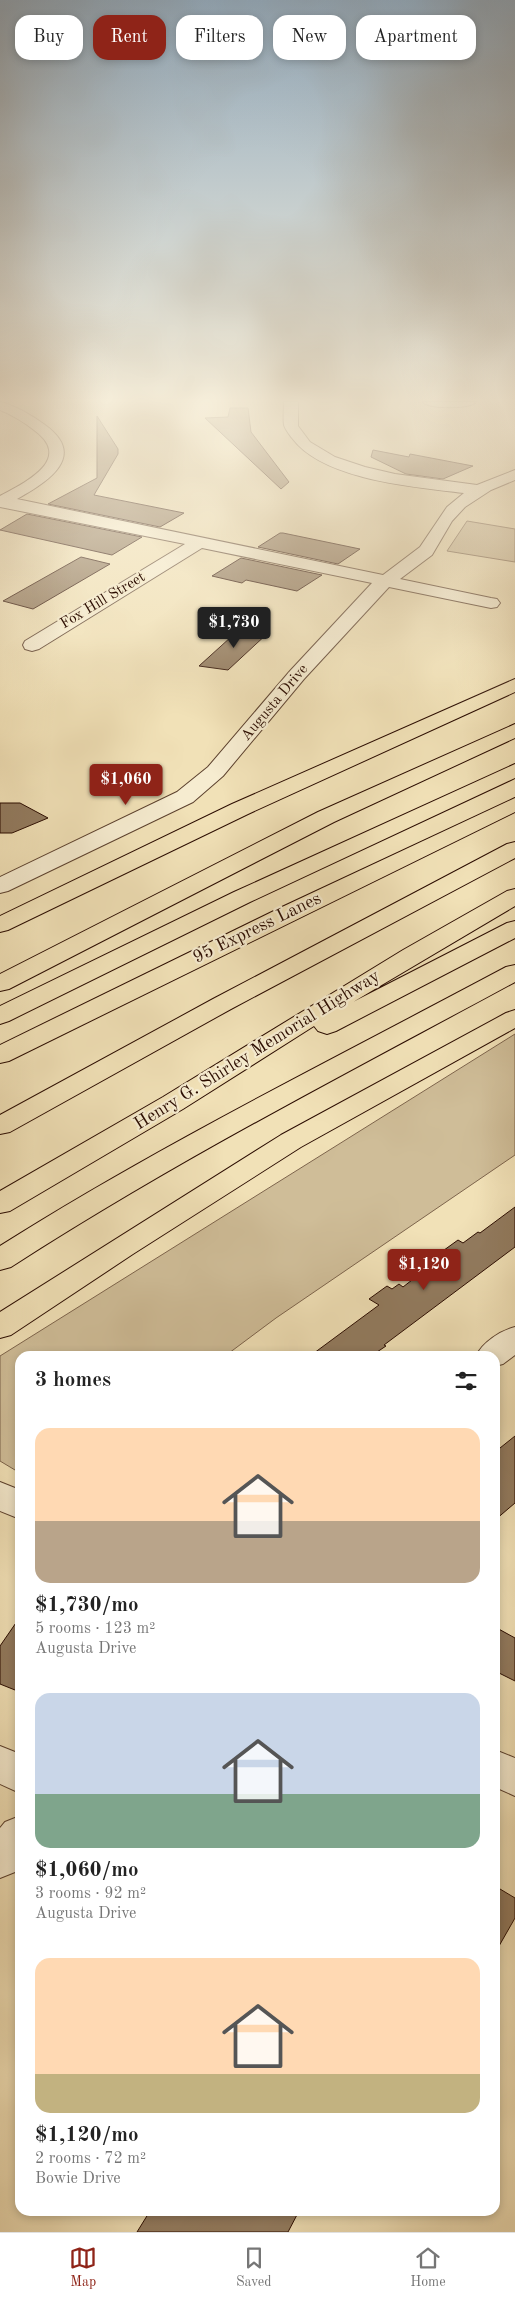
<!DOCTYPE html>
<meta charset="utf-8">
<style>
:root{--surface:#fff;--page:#f2f2f2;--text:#222;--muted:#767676;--line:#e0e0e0;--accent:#8f2418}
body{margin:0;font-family:"Old Standard TT",serif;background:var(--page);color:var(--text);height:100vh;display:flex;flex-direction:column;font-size:19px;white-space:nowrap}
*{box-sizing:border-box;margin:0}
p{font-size:16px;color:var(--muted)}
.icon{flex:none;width:28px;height:28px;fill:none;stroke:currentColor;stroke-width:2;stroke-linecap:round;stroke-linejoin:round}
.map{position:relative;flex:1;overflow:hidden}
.panel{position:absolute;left:15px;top:1351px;width:485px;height:865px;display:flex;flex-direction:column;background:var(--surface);border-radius:15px;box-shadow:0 2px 8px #0003}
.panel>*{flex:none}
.hud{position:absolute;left:15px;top:15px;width:485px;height:45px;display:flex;gap:10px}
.price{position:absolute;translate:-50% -42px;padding:0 11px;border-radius:5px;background:var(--accent);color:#fff;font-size:16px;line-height:32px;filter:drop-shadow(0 1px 2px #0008)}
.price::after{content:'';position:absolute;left:50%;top:30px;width:15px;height:11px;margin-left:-8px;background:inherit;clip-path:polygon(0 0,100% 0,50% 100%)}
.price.selected{background:#222;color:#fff}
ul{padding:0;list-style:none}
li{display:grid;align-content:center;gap:10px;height:265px;padding:0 20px}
li span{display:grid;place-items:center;height:155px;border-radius:15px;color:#555}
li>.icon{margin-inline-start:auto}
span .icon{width:90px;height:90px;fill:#fffc;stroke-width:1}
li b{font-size:21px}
h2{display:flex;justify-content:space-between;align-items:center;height:60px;padding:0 20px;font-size:21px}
.pill{padding:0 18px;border-radius:15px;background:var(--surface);box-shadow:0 2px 8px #0003;font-size:18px;line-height:45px}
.pill.selected{background:var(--accent);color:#fff}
.menu{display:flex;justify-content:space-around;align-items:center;height:70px;border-top:1px solid var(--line);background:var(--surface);font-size:14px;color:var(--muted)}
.menu a{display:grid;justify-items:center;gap:2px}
.menu .selected{color:var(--accent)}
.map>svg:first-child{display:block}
.green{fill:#cfbd98;stroke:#7d644c}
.building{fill:#927b5f;stroke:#2b0c00}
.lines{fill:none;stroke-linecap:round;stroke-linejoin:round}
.minor-casing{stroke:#5c412e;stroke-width:2}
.highway-casing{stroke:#2b0c00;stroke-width:2}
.minor{fill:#f6ecd0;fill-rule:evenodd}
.highway{fill:#f1e1b7;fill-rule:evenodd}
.labels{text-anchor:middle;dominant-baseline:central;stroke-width:4.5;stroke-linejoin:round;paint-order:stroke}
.far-street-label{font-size:15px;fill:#2b0c00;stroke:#f6ecd0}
.street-label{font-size:18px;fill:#2b0c00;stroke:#f6ecd0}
</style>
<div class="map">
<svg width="515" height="2232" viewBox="0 0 515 2232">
<rect width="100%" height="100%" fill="#f1e1b7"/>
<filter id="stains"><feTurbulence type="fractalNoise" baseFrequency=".004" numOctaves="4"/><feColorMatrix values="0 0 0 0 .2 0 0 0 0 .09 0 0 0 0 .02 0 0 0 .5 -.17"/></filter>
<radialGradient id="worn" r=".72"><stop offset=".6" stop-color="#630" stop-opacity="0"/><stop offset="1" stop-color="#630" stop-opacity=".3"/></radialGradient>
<g class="green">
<path d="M467,521L515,529V562L447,551Z"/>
<path d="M515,1034V1155L276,1318L225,1356H20V1473L0,1461V1356Z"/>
</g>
<g class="building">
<path d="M230,408H248L251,432L289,482L281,489L205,418L228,417Z"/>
<path d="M97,416L118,449V454L94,495L184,513L160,527L48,504L97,478Z"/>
<path d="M373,450L409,457L410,454L473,466L443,479L406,474L371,457Z"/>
<path d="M27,514L142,537L112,555L0,530Z"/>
<path d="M280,533H283L360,549L338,564L258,547Z"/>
<path d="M81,557L110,564L33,609L3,601Z"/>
<path d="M241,558L322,575L297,591L246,580L242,583L212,576Z"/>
<path d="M242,627L269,632L228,670L199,666Z"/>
<path d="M0,803H20L48,818L12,833H0Z"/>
<path d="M515,1207V1247L384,1345L386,1346L371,1356H310L379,1305L369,1299L387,1286L392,1289L399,1284L403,1287L444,1255L440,1253L458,1240L463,1243L478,1232L480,1233Z"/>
<path d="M515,1436V1503L495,1520V1452Z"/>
<path d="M20,1617V1692L0,1684V1646Z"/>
<path d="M495,1627L515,1638V1681L495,1671Z"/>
<path d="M495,1886L515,1898V1918L495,1953Z"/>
<path d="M150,2211H299L288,2232H137Z"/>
</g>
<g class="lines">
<defs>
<g id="minor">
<path d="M0,402C17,406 31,415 45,425C88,456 48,482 17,499L383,575L420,547L447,507L464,493C414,487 323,480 292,438C289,434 285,429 284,425C283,418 284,409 284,402H298V426L310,442L335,457L365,467L395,474L477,485L515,470V480L491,490L465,507L452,521L432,555L400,579L491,598L497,599L500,603L497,607L491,608L389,587L304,679L223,776L193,802L8,891L0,893V877L177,792L208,767L290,671L372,583L202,548L39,649L32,651L25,649L23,645L25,641L185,544L0,507V496C26,482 74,459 34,430C24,422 12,415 0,410Z"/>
<path d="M423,402H476C471,409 428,409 423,402Z"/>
<path d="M515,1327V1355L503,1364L495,1366V1356H476C483,1342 500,1331 515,1327Z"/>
<path d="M0,1482L20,1490V1519L0,1511Z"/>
<path d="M0,1746L20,1754V1793L0,1784Z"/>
<path d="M495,1750L515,1758V1796L495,1787Z"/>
<path d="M20,1816V1866L15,1872L0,1878V1828L5,1822Z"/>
</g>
<g id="highway">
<path d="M515,679V692L248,814L8,930L0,932V916L232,804Z"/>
<path d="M515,724V738L334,822L9,989L0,991V974L318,812Z"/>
<path d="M515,764V778L250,902L9,1021L0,1024V1006L234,892Z"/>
<path d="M515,798V812L9,1061L0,1063V1045L282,907Z"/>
<path d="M515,842V858L231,1009L10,1132L0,1134V1115L213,999L507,844Z"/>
<path d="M515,889V906L353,1002L507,923L515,921V938L336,1031L327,1034L318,1031L314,1026L183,1109L10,1211L0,1213V1191L163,1097L403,950L507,891Z"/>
<path d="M515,965V982C345,1074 173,1162 11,1267L0,1270V1246C163,1143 336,1058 506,967Z"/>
<path d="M515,1010V1028L301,1147L133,1254L11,1335L0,1338V1312L281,1135L506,1013Z"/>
</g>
</defs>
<use href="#minor" class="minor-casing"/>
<use href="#highway" class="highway-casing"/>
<use href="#minor" class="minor"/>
<use href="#highway" class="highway"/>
</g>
<linearGradient id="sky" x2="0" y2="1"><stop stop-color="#91a9bc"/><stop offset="0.56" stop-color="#f9f2df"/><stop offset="1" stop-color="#f9f2df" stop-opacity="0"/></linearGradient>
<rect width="515" height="714" fill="url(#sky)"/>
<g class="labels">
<g class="far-street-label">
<text transform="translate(103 601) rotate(-31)">Fox Hill Street</text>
<text transform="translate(275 703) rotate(-50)">Augusta Drive</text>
</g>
<g class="street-label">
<text transform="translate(257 928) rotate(-26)">95 Express Lanes</text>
<text transform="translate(257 1050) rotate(-32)">Henry G. Shirley Memorial Highway</text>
</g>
</g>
<rect width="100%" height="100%" filter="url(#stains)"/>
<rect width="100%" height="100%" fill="url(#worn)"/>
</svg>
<b class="price selected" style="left:234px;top:649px">$1,730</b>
<b class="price" style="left:126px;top:806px">$1,060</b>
<b class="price" style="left:424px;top:1291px">$1,120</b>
<div class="hud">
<a class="pill">Buy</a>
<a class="pill selected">Rent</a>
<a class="pill">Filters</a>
<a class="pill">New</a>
<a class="pill">Apartment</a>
</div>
<section class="panel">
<h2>3 homes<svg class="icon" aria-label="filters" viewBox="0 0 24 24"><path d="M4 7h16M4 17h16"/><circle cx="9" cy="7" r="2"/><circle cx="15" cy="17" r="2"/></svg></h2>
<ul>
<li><span style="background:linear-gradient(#ffd9b3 60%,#b9a48a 0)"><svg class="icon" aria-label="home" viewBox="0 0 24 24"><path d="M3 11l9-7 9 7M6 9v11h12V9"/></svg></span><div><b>$1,730/mo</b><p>5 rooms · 123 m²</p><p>Augusta Drive</p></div></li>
<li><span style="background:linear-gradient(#c9d6e8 65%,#7fa58c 0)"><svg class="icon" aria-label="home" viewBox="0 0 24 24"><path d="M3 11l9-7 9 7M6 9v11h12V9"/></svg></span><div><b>$1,060/mo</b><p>3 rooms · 92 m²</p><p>Augusta Drive</p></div></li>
<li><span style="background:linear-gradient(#ffd9b3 75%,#c2b280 0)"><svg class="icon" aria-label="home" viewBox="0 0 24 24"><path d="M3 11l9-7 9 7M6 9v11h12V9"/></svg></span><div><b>$1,120/mo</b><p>2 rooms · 72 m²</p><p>Bowie Drive</p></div></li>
</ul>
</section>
</div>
<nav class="menu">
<a class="selected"><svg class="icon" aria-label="map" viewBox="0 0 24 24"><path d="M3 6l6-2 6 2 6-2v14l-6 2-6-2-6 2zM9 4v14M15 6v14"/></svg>Map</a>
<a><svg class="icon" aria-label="saved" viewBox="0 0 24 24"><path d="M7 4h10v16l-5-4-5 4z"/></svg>Saved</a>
<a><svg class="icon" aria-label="home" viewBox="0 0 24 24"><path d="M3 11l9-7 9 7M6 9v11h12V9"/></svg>Home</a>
</nav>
